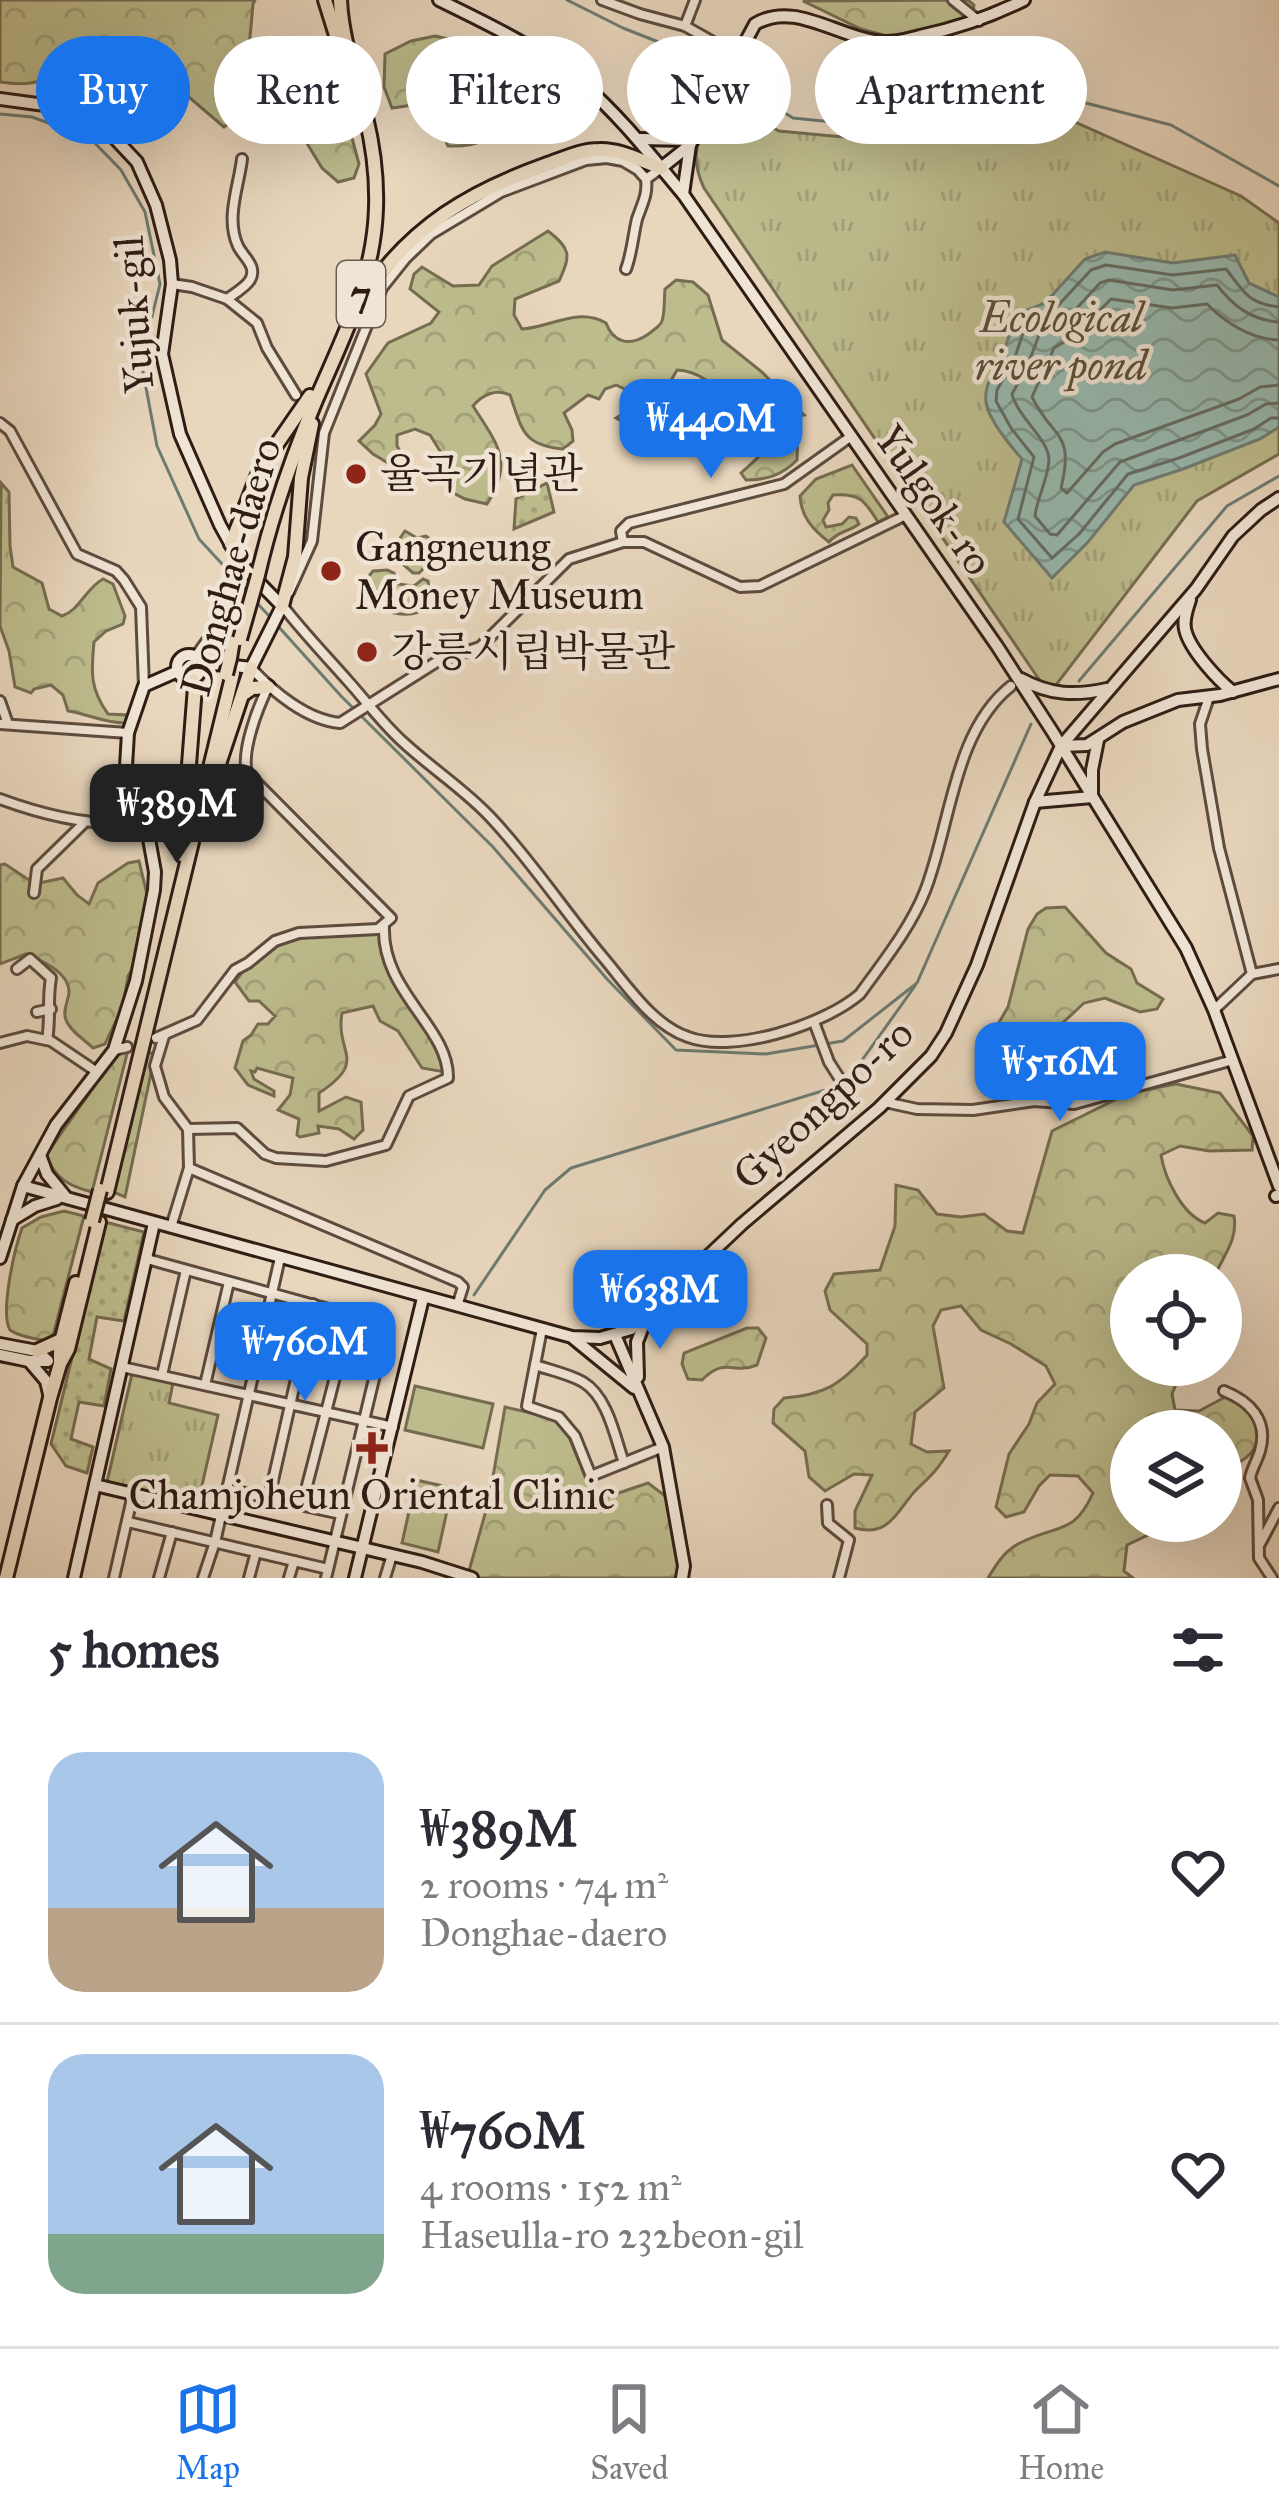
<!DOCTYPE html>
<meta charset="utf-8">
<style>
:root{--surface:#fff;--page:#f7f7f7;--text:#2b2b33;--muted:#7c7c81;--line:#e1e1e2;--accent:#1a73e8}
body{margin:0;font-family:"IM FELL Great Primer","Noto Serif KR",serif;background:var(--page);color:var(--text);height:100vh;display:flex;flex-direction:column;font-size:45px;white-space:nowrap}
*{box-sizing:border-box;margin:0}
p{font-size:39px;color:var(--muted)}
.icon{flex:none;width:66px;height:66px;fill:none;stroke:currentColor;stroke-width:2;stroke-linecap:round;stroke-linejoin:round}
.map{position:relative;height:1578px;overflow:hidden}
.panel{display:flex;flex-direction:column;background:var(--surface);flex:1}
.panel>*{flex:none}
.guide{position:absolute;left:36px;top:36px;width:1209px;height:108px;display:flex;gap:24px}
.controls{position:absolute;left:1110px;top:1254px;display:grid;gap:24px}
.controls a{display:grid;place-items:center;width:132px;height:132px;border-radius:50%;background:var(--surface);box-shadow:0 12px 48px #0002;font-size:60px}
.price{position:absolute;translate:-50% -102px;padding:0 27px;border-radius:24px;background:var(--accent);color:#fff;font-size:39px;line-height:78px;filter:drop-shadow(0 3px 6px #0008)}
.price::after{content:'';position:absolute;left:50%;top:72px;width:36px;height:27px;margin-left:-18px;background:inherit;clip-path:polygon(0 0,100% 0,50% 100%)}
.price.selected{background:#222;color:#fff}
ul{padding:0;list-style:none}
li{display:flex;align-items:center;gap:36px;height:300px;padding:0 48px}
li+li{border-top:3px solid var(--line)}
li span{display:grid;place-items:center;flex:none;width:336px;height:240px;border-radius:36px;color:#555}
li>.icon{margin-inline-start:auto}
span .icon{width:144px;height:144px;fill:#fffc;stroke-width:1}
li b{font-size:51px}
h2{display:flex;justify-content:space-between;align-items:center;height:144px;padding:0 48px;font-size:51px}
.tag{padding:0 42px;border-radius:54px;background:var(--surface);box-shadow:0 12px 48px #0002;font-size:42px;line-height:108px}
.tag.selected{background:var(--accent);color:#fff}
.tab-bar{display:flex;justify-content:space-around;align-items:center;height:168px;border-top:3px solid var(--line);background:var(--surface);font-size:33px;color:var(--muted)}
.tab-bar a{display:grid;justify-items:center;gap:6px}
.tab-bar .selected{color:var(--accent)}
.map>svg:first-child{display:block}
.grass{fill:url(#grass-dots);stroke:#766c51;stroke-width:3}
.forest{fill:url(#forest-crowns);stroke:#766c51;stroke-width:3}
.park{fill:url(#park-tufts);stroke:#766c51;stroke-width:3}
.pitch{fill:#bdbc8d;stroke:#766c51;stroke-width:3}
.water{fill:url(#water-waves);stroke:#6d7b72;stroke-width:3}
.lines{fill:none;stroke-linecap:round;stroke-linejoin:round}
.shore{stroke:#636b62;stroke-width:3}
.stream{stroke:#6d7b72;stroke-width:3}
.street-casing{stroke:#5d4b3f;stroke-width:14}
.secondary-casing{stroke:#2f1d15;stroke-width:16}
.primary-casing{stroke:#2f1d15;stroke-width:18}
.street{stroke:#f0e4d4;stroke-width:8}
.secondary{stroke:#f0e4d4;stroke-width:10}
.primary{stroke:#e8d6bd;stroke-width:12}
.primary-bridge-casing{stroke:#2f1d15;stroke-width:18;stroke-linecap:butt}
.primary-bridge{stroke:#e8d6bd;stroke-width:12}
.poi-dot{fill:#8f2418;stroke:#f0e4d4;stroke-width:4.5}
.labels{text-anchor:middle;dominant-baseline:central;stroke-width:9;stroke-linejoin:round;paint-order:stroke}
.shield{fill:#f0e4d4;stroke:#69594e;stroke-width:3}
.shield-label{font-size:39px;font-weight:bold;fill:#2f1d15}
.street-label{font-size:42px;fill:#2f1d15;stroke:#f0e4d4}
.park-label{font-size:42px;font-style:italic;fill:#5a4d39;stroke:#f0e4d4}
.poi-label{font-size:42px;fill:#2f1d15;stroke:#f0e4d4;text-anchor:start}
</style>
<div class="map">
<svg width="1279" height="1578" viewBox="0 0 1279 1578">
<defs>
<pattern id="grass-dots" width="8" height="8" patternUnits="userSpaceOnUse" patternTransform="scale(3)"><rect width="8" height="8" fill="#bdbc8d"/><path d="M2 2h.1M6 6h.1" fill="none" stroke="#a3a179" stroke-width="1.8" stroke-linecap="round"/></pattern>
<pattern id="forest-crowns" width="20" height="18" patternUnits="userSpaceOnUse" patternTransform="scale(3)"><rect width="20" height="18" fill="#bdbc8d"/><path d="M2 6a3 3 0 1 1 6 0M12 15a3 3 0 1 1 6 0" fill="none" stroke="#a3a179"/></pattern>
<pattern id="park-tufts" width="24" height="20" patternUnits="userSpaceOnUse" patternTransform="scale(3)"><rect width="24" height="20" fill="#bdbc8d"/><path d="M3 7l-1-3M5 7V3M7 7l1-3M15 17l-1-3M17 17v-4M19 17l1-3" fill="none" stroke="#a3a179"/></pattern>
<pattern id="water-waves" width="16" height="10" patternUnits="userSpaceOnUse" patternTransform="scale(3)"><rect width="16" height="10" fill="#97b9b0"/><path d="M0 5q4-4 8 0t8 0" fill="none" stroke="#7c968e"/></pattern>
</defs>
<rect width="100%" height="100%" fill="#e8d6bd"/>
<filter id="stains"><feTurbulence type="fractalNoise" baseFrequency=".00167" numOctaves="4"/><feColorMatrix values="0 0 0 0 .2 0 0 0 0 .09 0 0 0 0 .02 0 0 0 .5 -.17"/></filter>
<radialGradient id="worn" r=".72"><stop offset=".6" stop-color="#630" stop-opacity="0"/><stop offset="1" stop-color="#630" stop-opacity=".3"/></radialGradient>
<g class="grass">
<path d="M547,483L554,512L514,529L516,499Z"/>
<path d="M387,570L394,573L398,584L414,586L423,579L428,581C432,608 422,618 394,613V607L390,605L384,609L376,601L380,599V591L367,588L365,581L373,571Z"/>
<path d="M105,1222L144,1232L124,1321L97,1317L89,1359L111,1369L104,1406L79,1402L71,1439L93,1447L87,1473L66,1466L51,1444Z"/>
</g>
<g class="forest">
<path d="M0,0H255L253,4L249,48C280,60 291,69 318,45L330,56L359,164L354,178L338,182L322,168L297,127L265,114H241L224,127L183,92L162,90L159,107L146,118L128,108L97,65L72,61C46,82 34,87 0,82Z"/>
<path d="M968,0L974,5L971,20L902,40L861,29L803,1Z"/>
<path d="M435,36L462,42L498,62L490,72L485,99L499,109C493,142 479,147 448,146L431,109L413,105L392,108L384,87L385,54L411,41Z"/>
<path d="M548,231C571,249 571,255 559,281L515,299L514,315L522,329C552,327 577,307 606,323C613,342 629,347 647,335C650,333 661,325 662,321C665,313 664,298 665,289L676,280L693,282L708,295L722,340L762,372L804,415L798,416L788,412L782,414L779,433L785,447L790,443L794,434L798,433L797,460C782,475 767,480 746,480L741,473C763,453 775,447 772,414L762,404L733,405C716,388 702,371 677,370L669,384L662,419L650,415C639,419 627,425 616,418L630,410L631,392L616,385L605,389L599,399L588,395L564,413L572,430L573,441L563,449C522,445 522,429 510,395C496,388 482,395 473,406C498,445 514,462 487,504L465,499L448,490L455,475L430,435L415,429L397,435V446L409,466L400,470L373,454L359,441L375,425L381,414L366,374L388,343L431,323L439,312L410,289L414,274L422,267L453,286L479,285L492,266Z"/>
<path d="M852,465L888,517L878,522C865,501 860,493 833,495L828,503L829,510L823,520L826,527L842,524L849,517L856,518L859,524C848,532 838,531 829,542C812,529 801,516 800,496L816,479Z"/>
<path d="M1,483L9,492L10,546L13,567L42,583L49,609L62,616C80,610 85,589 103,579L113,584L125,616L123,624L106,631L94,642C91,673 90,689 108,714L127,715L125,723C105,723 88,714 68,711L63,695L51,685L34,689L31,693L15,687L9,651L0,626Z"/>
<path d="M405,531L417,538L426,536L438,545L429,556L431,561L419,573H413L390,553Z"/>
<path d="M139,861L149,903L137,961L128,976L123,1006L105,1044L93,1048C85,1040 70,1031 66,1020C62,1009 69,1001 69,991C68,971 41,961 26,954L0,964V865L5,864L35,884L63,878L77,895L89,904L98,883L128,863Z"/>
<path d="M1065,907L1106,953L1131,969L1137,983L1163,999L1157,1009L1140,1012L1105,998L1084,1003L1025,1058L1018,1082L1005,1092L997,1078L1001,1051L994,1031L1008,1007L1028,929L1037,914L1046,908Z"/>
<path d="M380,931L384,952L446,1058L445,1072L422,1068L398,1031L380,1021L373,1006L342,1013C335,1054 369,1060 319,1093V1111L346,1097L361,1102L363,1130L354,1139L339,1129L318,1126L319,1133L300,1137L297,1135L299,1119L278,1110L290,1095L293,1078L257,1068L255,1072L251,1071L254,1079L274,1091V1096L248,1085L235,1068L243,1041L251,1035L258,1024H268L275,1016L259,1001H249L235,982C274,926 319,934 380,931Z"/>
<path d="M128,1050L92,1192C68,1186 55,1178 46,1155L117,1054Z"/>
<path d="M144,1051L155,1054L125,1197L111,1191Z"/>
<path d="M1176,1084L1220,1093L1253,1136L1252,1150L1209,1151L1180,1146L1161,1155C1165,1179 1182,1214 1205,1223L1218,1213L1234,1216C1238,1239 1224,1255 1215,1275H1131V1365H1184L1172,1394L1175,1410L1199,1411L1227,1396L1249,1402L1262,1421C1259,1453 1249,1458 1221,1472V1431H1131V1521H1178L1127,1545L1124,1571L1133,1578H988C997,1563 1006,1549 1022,1542C1059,1524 1074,1535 1093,1493L1078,1476L1050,1475L1039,1486L1024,1512L1006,1517L996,1507L1009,1454L1029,1424L1037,1403L1055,1384L1046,1366L1011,1344L981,1330L961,1306L941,1310L933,1326L944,1388L915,1412L911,1444L927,1452L949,1451C938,1469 932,1475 917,1489C898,1508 891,1538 855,1528V1511L872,1475L854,1474L825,1491L809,1477L805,1451L773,1423L774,1409L784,1398C824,1395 840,1385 867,1355V1344L830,1310L825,1291L834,1274L880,1270L895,1226L896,1185L918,1190L937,1214L961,1217L984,1214L1007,1231L1023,1233L1052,1131L1129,1093Z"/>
<path d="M64,1211L84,1216L53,1336L48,1341C36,1339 20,1337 10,1330C0,1313 14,1251 22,1228L41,1217Z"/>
<path d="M747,1328H758L766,1338L757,1365C732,1375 726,1356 702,1380L688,1379L682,1364L684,1353Z"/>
<path d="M505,1407L553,1418L565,1427L595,1501L648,1483L668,1498L679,1567L677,1578H467L489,1500Z"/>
</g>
<g class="park">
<path d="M720,99L779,131L854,138L986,108L1050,111L1241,196L1279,223V454L1197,501L1049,694L704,188C686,150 702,132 720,99Z"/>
<path d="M132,1374L173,1383L169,1403L218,1415L198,1503L107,1482Z"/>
</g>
<g class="pitch">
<path d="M415,1386L493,1404L483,1448L405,1430Z"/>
<path d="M416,1480L452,1488L438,1552L402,1543Z"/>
</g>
<path class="water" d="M1105,252L1173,263L1235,255L1249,283L1279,297V427L1260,439L1183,469L1134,485L1088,542L1052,578L1004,522L1022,459C955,383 998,393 1015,315L1045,303L1085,259Z"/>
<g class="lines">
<g class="shore">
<path d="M1279,307C1246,303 1244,291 1226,269L1173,275L1106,265L1091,270L1052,312L1026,324L1014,360L997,390L996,401L1011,428L1034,457L1018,519L1052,558L1079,534L1128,474L1179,458L1254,429L1271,418H1279"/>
<path d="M1279,322C1251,320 1233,306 1217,285L1173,290L1109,280L1100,283L1064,322L1039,335L1027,367L1012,394C1018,418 1049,439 1049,460C1048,479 1037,498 1035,516L1050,534L1057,535L1120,462L1247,415L1266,404L1279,403"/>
<path d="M1279,340C1251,339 1226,323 1207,304L1172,308L1111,299L1076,335L1054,348L1032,397C1053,440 1075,431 1061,488L1067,493L1103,452L1115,444L1239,399L1260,387L1279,385"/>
</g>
<g class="stream">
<path d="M567,0L623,28L694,56L722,73"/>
<path d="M730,79L793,118L843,123L975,90L1055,95L1171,125L1279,186"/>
<path d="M0,114L32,117L90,138L121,170L145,212L160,284L141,361L157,446L199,539L247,591"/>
<path d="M257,603L271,618"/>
<path d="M277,625L341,696L493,847L607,979L676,1050L766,1054L843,1041L917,983L1031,724"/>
<path d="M1079,681L1227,506L1279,476"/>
<path d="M474,1295L545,1190L571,1168L845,1084L915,986"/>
</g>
<defs>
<g id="street">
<path d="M602,0L640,14L685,26L738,56"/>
<path d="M953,0L979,21"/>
<path d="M685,26L695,0"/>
<path d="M626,269C632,253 633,236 637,219C642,204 648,195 646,179"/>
<path d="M172,284L192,287L227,299L257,323L267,348L296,395"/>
<path d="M227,299C234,294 246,287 250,280C258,266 243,257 238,246C225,218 239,186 242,159"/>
<path d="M0,423L10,431L77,554L116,571L124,580L141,607L144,686"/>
<path d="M623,542L621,531L629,523L784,484L850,437"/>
<path d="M289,592L312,541L324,433L382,288L406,258L431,234L501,192L586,160L607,158L623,161L638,170L646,179L660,169"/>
<path d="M282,605C302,631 326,656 348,681C366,701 383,724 403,742C432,769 467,791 493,820C533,863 565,912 602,956C626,984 652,1025 688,1037C734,1054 824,1025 860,994C883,962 911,927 925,891C951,825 953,732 1011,686"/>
<path d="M195,657L219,624L220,614"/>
<path d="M251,668C273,692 307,720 340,723L438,661L480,647L569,559L623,542H644L740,587L760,586L906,515"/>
<path d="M1209,697L1200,724L1202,749L1219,848L1252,974"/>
<path d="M0,701L8,724"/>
<path d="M0,724L128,733"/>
<path d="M0,799C46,816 96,828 145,822"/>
<path d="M34,893L37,869L85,822"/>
<path d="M17,969L30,959L51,978C47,999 51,1019 47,1040"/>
<path d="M1214,1010L1252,974L1279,969"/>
<path d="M37,1012L51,1009"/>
<path d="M814,1022L829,1062L850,1095"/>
<path d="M164,1036L155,1066L164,1097L188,1129L189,1168L171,1227"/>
<path d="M156,1038L197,1020L235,970L248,963L275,941L299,933L378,929L391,918L247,773C241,751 258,707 268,687"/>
<path d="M0,1043L27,1036L51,1041L97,1072"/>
<path d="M114,1050L127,1047"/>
<path d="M885,1102L917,1109L973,1110L1034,1101L1074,1104L1233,1060"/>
<path d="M188,1129L237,1128L265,1154L276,1158L326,1161L386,1145L409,1096L448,1078C449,1027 381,992 384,926"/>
<path d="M189,1168L458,1282L463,1287L457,1306"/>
<path d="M147,1259L387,1325L326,1578"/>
<path d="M542,1329L527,1406L559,1417L575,1436L591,1476L663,1447"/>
<path d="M535,1365C550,1370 569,1374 583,1382C608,1397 615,1437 624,1463"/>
<path d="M122,1367L393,1427"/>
<path d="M162,1375L186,1270"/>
<path d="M205,1385L229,1282"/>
<path d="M1224,1391C1249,1401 1269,1420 1260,1451C1257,1461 1252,1468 1250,1478L1258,1500L1259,1558L1272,1578"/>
<path d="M227,1489L341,1514"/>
<path d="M269,1498L313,1304"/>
<path d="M302,1505L351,1315"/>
<path d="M827,1505L828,1523L849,1540L839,1578"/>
<path d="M128,1522L328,1569"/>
<path d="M1260,1544L1279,1508"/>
<path d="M114,1578L133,1494"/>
<path d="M159,1578L172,1532"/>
<path d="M203,1578L215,1542L280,1258"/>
<path d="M249,1578L256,1552"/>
<path d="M289,1578L294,1561"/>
<path d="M385,1578L392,1555"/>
</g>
<g id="secondary">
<path d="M439,0C488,24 541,49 583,84C621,117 651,156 683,194L997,646L1052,731L1186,948L1214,1010L1279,1186"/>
<path d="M0,99L67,108L107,130L137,162L156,205L170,260L172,284L162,354L180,434L220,525L242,565L282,606L251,668L218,664L200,667"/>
<path d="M639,139L693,140"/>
<path d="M661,168L690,145L755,24C795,0 837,38 883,42C895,43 908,39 920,36C957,28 990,17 1024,0"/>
<path d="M683,194L690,145"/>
<path d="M1190,600C1187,609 1183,619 1185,629C1189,649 1218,680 1233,692"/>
<circle cx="189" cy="667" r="12"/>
<path d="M1021,679C1050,695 1075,696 1107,689"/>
<path d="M1061,746L1087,745L1123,722L1178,700L1220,695L1279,679"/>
<path d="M1035,802L1092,797V770L1098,740"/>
<path d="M40,1155L47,1174L65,1196"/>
<path d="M23,1186L572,1337L600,1338L631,1329L742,1224L879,1108L931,1056L946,1033L977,965L1035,802L1061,746L1196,589L1233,536L1261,510L1279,498"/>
<path d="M1276,1196L1279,1195"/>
<path d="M12,1220L35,1206L57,1199"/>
<path d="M0,1258L23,1186L56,1125L114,1050L136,981L154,890L155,872L146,822L131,791L126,766L128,733L144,686L178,671"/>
<path d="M615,1335L663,1447L684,1566L682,1578"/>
<path d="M574,1339L634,1388"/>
<path d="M0,1344L37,1351L48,1361H29L0,1355"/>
<path d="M29,1361L46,1381L50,1398"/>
<path d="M638,1377L637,1342L646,1319"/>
<path d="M95,1485L422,1562L472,1578"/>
<path d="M74,1578L154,1223"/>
<path d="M355,1578L423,1298"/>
</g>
<g id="primary">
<path d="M325,0L339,45"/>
<path d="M366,293C413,226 469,192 545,165C563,159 580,150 599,150C620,149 641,161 661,168"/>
<path d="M231,544L261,467L310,396"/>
<path d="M258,575C272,514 292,457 316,400C343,337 374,279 376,208C377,178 373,146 366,117C356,77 342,41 340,0"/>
<path d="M282,606L295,557L301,478L312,424"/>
<path d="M230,658L234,634"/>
<path d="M245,693L252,688L268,687"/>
<path d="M212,785L251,668"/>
<path d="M182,855L195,687L191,678"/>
<path d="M107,1192L233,673"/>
<path d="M37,1351L61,1340"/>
<path d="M60,1363V1346L76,1283"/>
<path d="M6,1578L50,1398L60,1364L68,1349L99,1222"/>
</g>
</defs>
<use href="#street" class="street-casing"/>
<use href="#secondary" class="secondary-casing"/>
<use href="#primary" class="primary-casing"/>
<use href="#street" class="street"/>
<use href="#secondary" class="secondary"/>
<use href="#primary" class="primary"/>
<defs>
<g id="primary-bridge">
<path d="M240,639L258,575"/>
<path d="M226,674L230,658"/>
<path d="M92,1221L100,1190"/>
</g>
</defs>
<use href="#primary-bridge" class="primary-bridge-casing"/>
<use href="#primary-bridge" class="primary-bridge"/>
</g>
<g class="poi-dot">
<circle cx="356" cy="474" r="12"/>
<circle cx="331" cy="571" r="12"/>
<circle cx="367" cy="652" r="12"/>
<path d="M366 1430h12v12h12v12h-12v12h-12v-12h-12v-12h12z"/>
</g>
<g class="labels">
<rect class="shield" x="337" y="261" width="48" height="66" rx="9"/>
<g class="shield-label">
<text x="361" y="294">7</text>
</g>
<g class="street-label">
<text transform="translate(134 315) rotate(-94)">Yujuk-gil</text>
<text transform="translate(934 500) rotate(55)">Yulgok-ro</text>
<text transform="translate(231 567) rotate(-74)">Donghae-daero</text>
<text transform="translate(823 1104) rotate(-43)">Gyeongpo-ro</text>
</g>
<g class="park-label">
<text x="1061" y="318">Ecological<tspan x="1061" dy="48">river pond</tspan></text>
</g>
<g class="poi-label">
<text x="380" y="474">율곡기념관</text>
<text x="355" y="547">Gangneung<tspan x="355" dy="48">Money Museum</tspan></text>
<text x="391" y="652">강릉시립박물관</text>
<text x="372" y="1495" text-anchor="middle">Chamjoheun Oriental Clinic</text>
</g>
</g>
<rect width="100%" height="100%" filter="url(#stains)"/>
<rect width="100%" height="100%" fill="url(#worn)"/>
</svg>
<div class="controls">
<a><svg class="icon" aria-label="locate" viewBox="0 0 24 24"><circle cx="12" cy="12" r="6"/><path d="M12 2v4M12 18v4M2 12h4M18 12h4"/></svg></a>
<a><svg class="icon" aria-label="layers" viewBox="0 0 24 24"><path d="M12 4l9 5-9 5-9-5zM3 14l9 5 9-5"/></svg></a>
</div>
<b class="price" style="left:711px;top:481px">₩440M</b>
<b class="price selected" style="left:177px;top:866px">₩389M</b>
<b class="price" style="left:1060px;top:1124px">₩516M</b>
<b class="price" style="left:660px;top:1352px">₩638M</b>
<b class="price" style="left:305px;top:1404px">₩760M</b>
<div class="guide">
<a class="tag selected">Buy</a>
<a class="tag">Rent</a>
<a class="tag">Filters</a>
<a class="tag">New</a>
<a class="tag">Apartment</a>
</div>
</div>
<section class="panel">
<h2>5 homes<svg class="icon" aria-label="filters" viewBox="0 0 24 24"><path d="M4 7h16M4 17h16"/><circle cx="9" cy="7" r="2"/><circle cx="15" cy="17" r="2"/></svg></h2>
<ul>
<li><span style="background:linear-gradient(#a9c7e8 65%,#b9a48a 0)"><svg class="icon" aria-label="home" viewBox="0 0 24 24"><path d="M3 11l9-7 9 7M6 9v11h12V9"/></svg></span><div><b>₩389M</b><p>2 rooms · 74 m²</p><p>Donghae-daero</p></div><svg class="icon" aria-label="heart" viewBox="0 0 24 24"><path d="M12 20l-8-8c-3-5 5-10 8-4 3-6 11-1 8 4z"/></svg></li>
<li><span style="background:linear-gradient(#a9c7e8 75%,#7fa58c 0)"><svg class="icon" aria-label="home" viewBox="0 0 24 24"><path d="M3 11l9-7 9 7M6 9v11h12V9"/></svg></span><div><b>₩760M</b><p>4 rooms · 152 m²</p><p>Haseulla-ro 232beon-gil</p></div><svg class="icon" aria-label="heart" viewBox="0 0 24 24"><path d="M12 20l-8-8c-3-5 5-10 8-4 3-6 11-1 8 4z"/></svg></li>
</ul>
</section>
<nav class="tab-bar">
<a class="selected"><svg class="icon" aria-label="map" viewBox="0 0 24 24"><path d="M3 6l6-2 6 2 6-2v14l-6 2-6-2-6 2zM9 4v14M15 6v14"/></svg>Map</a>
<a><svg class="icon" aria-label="saved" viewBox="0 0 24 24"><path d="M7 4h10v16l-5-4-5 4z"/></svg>Saved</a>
<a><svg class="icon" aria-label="home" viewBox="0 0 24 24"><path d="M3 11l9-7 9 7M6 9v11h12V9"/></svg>Home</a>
</nav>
